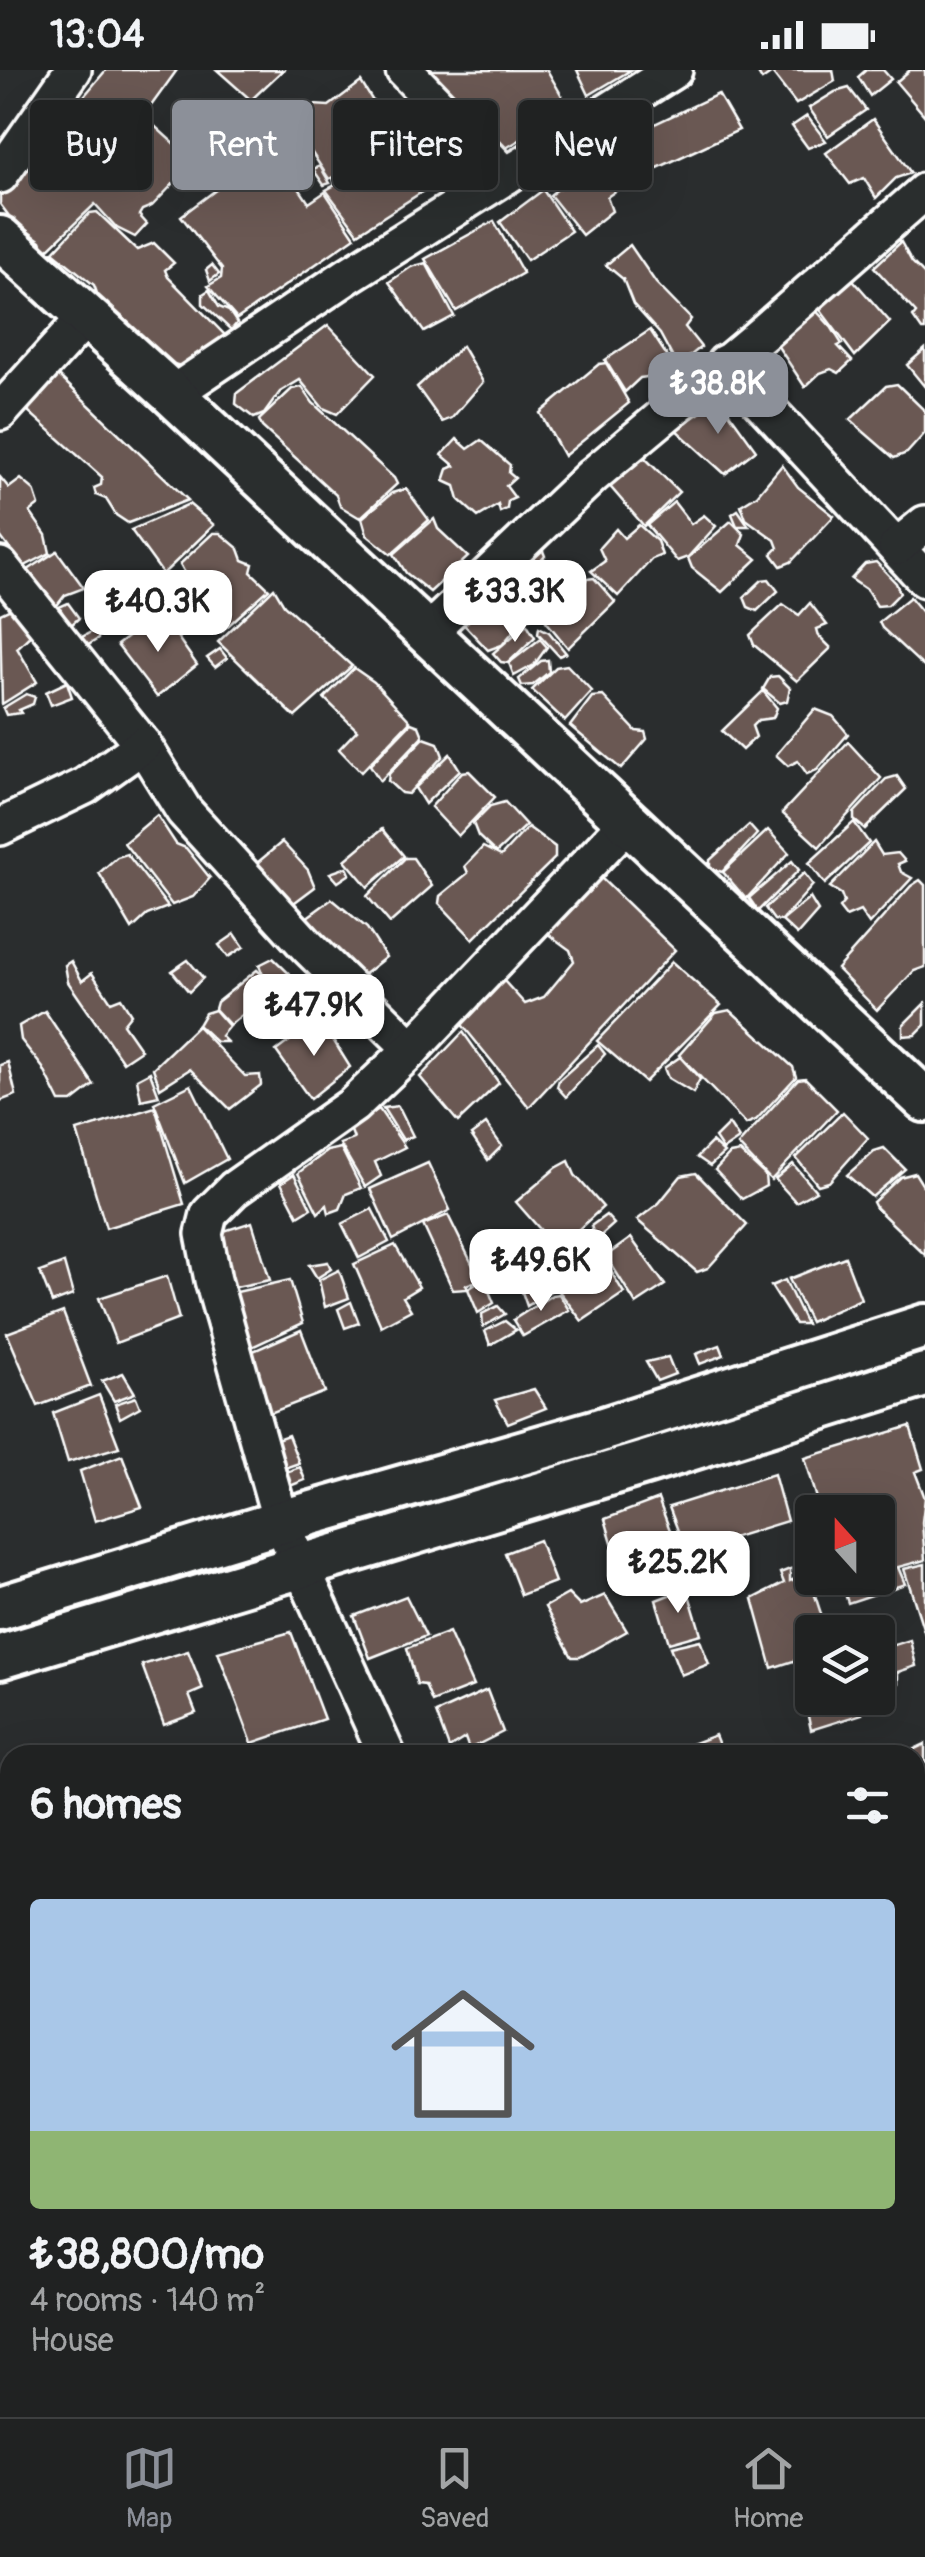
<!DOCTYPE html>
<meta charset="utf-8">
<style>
:root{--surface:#202222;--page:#2d2f2f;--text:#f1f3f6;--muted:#a2a4a5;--line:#3d3f40;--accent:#8c9099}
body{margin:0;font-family:Pangolin,sans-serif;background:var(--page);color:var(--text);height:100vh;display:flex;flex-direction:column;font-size:38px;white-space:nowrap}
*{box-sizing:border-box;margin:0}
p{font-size:32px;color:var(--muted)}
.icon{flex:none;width:55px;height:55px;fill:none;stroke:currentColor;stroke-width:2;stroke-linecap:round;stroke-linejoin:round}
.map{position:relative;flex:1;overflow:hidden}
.panel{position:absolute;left:0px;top:1675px;width:925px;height:672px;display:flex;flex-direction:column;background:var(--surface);border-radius:30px 30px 0 0;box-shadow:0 10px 40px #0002,0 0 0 2px var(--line)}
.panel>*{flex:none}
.top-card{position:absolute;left:30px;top:30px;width:865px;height:90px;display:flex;gap:20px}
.needle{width:65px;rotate:339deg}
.tools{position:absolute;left:795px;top:1425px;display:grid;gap:20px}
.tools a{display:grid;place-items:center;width:100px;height:100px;border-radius:10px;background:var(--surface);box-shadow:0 10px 40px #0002,0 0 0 2px var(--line);font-size:50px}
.price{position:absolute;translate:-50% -85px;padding:0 22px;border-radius:20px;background:#fff;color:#222;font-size:32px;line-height:65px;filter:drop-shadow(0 2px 5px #0008)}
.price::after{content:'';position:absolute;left:50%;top:60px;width:30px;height:22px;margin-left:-15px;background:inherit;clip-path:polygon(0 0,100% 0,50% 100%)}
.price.active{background:var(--accent);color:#fff}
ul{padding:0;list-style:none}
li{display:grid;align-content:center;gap:20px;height:530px;padding:0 30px}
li+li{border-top:2px solid var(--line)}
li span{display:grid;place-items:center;height:310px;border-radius:10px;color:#555}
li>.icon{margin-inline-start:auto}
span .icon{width:180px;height:180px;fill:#fffc;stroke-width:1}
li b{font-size:42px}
h2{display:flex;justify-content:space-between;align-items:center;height:120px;padding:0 30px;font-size:42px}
.pill{padding:0 35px;border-radius:10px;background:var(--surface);box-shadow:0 10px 40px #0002,0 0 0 2px var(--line);font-size:35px;line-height:90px}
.pill.active{background:var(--accent);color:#fff}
.status{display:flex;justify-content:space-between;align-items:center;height:70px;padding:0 50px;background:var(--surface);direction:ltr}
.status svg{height:28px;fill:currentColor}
.menu{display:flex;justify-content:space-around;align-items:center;height:140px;border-top:2px solid var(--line);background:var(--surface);font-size:28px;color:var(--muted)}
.menu a{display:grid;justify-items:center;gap:5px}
.menu .active{color:var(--accent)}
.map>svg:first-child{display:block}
.building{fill:#6a5952;stroke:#fff;stroke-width:2.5}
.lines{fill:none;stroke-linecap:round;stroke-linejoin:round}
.minor-casing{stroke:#fff;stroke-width:42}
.tertiary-casing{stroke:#fff;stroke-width:50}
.minor{stroke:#2a2d2e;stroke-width:35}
.tertiary{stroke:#2a2d2e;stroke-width:42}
</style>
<div class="status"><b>13:04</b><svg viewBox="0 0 49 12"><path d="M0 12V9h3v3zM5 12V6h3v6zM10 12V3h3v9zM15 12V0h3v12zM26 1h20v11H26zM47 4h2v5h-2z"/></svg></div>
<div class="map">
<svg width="925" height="2347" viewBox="0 0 925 2347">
<rect width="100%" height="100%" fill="#2a2d2e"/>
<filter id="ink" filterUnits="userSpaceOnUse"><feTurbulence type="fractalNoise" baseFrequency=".01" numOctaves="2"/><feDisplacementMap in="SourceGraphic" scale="20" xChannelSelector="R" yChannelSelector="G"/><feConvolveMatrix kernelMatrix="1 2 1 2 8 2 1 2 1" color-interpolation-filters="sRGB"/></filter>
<g filter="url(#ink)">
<g class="building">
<path d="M106,0H177L114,87L88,61L73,54L69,44Z"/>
<path d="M217,0H283L251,30Z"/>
<path d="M414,0H547L570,40L491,87Z"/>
<path d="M577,0H631L589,25Z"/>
<path d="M756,0H833L835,11L796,34L772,3L762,10Z"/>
<path d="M866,0H883L891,9L870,26L858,7Z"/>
<path d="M910,0H925V46L896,12Z"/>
<path d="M361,12L379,41L442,109L358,163L326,120L335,115L333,107L329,109L291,51L313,35L329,36Z"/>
<path d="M849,18L866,40L828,66L809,38L835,22Z"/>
<path d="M718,24L739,60L647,103L629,66Z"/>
<path d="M807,46L826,71L808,78L792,56Z"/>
<path d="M54,48L66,49L115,90L148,50L179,78L187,79L193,93L152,136L142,140L139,145L147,154L135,167L117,158L95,134L45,182L41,171L12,150L0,134V124L25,98Z"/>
<path d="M873,49L911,103L896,108L876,128L864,108L850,114L826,83Z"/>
<path d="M272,78L309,133L325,122L355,167L237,249L208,216L221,208L222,199L181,146Z"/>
<path d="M603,84L623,116L607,127L612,141L582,165L550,125Z"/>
<path d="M320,96L330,113L324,115L313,99Z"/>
<path d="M543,120L571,161L527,190L500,152Z"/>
<path d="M97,142L137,180L154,173L174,193L165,200L168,207L226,266L186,297L173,294L98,226L94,215L53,182L90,143Z"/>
<path d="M494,151L523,203L456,241L425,189Z"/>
<path d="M901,172L912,192L925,205V260H922L913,247L916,243L874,197Z"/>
<path d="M630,175L656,213L691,249L685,257L701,277L685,290L673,288L660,264L633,234L623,209L606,195Z"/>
<path d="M426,193L454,246L424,262L389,212L411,197Z"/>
<path d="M212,195L219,204L210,211L206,200Z"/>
<path d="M848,204L890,252L855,286L815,233Z"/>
<path d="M209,220L219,237L229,241L237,253L231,260L203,234V224Z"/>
<path d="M811,235L832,258L842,274L838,276L852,291L839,303L831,299L820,303L805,317L771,266Z"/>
<path d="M328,255L375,305L337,344L323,338L300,310L280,322L264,344L254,348L236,334L237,323Z"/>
<path d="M650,260L669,289L656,298L655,306L640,308L625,322L605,290Z"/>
<path d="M462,276L483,312L452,348L442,352L417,317Z"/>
<path d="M925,279V317L907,295Z"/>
<path d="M606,293L629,333L564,386L540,343L599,294Z"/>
<path d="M59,306L188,430L128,453L116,445L106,429L96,425L94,418L101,415L102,407L29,342L28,330Z"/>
<path d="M897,314L925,341V363L907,383L894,388L850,350L886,316Z"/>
<path d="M302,317L313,333L394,408L397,414L360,448L340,436L336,425L262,357L259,350L292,319Z"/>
<path d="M720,330L756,380L725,404L675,359Z"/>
<path d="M457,369L468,379L481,370L510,395L509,403L515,408L506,416L515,428L508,431L507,439L500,442L498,435L478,447L459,430L455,416L444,411L448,399L455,396L442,385Z"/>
<path d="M640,383L679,422L644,456L607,413Z"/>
<path d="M782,395L798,417L834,446L791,492L781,496L772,484L778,478L775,470L746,449L741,435L757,425Z"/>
<path d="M0,407L9,418L21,409L34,420L39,435L30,442L46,465L50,483L23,497L0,466Z"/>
<path d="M406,419L429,450L391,484L367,465L362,448L392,423Z"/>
<path d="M674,432L691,454L704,445L716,456L688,487L677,491L647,455Z"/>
<path d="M189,434L214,455L163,504L131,460Z"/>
<path d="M738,440L749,456H737L732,444Z"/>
<path d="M434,449L438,459L468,487L430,522L406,503L394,484Z"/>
<path d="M731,451L744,464L740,475L757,489L722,522L692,498L688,488Z"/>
<path d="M639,455L657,471L662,485L652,489L618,526L591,501L605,491L599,478L616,459L624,468Z"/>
<path d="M213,463H220L239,479L243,490L253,494L251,502L269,519L221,562L211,546L189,529L184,516L191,514L180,494Z"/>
<path d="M541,476L545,486L534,498L520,484Z"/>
<path d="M57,481L84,518L65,525L55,538L28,500Z"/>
<path d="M876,492L896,513L900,523L888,535L877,536L867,520L851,509L865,494Z"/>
<path d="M594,508L615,532L568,578L546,551L587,509Z"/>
<path d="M769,509L778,521L757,541L748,537L744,527L762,510Z"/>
<path d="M502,511L532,548L521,552L502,575L488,580L455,545Z"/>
<path d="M164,516V528L154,532L153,519Z"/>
<path d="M274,518L284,535L352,596L295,647L218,572Z"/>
<path d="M910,527L925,545V598L882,558L879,552Z"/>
<path d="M68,533L79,548L70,556L59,537Z"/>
<path d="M810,533L827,555L817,559L819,566L831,578L797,611L754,575L750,565L783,534L799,545Z"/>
<path d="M17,536L34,562L17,578L37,612L2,634L0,544Z"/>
<path d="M162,545L197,595L157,627L117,575L155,546Z"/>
<path d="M527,554L535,567L508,593L501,592L493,583Z"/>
<path d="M102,556L107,561H99L98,569L82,579V567Z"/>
<path d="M539,557L549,562L566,583L559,586L538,563Z"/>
<path d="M540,569L547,577L534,595L514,606L509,593Z"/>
<path d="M220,579L227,588L215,597L207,588Z"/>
<path d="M548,590L549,602L533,615L522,616L519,609L541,591Z"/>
<path d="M567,595L592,621L565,651L532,620L556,597Z"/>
<path d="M354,598L374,612L410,651L361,702L339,679L357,660L324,628Z"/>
<path d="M778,606L790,618L787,631L780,633L763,619L770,607Z"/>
<path d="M67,612L72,627L51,635L46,622Z"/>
<path d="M763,621L777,638L773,648L758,650L752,656L756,667L742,680L722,661Z"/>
<path d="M26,624L35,627L33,634L19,640L21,643L6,645L3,638Z"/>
<path d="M603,626L636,661L645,662L647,669L621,699L570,656L592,627Z"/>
<path d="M815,639L833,646L848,664L817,700L807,704L798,691L788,696L776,685Z"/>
<path d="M411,653L419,656L423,666L380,711L370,695Z"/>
<path d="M424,668L438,673L443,686L408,724L401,723L388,711L389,704Z"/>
<path d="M848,672L881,708L819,777L782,743Z"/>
<path d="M450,684L460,700L425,734L415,718Z"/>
<path d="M469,701L495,727L458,766L431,737L462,702Z"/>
<path d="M897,706L906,719L865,759L854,750V743L886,709Z"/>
<path d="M505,732L526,755L496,783L478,766L473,753L490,736Z"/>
<path d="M157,745L176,774L186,778L210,808L193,827L172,835L124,773Z"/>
<path d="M854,752L869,773L825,814L809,793Z"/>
<path d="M749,755L757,764L722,802L710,798V790Z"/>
<path d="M528,757L555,777V788L473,869L439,833L440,826L468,803L465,796L483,777L501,786Z"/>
<path d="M382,759L404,786L368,817L345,790Z"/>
<path d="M768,760L789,783L746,829L723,802Z"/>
<path d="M282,772L308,800L315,817L283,841L251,798Z"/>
<path d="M874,772L882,785L898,783L905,791L898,794L901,802L912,808L869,854L860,841L846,847L839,838L844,832L841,824L830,817Z"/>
<path d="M127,784L168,837L147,845L132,859L99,803L117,787Z"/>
<path d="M405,788H413L432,816L390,853L367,826Z"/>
<path d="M792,791L799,800L758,841L749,828Z"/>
<path d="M347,797L350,804L338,812L330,803Z"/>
<path d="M804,803L813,815L781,851L774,850L765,838Z"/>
<path d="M598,805L675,880L529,1037L459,951L504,911L525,934L544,927L574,891L570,880L548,864L549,857Z"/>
<path d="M920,810L925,815V897L914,901L877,940L837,899L911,816Z"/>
<path d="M810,828L818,841L797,865L782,851Z"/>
<path d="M332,829L367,858L386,887L358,909L306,848Z"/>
<path d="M235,864L244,877L228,887L219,875Z"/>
<path d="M273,888L304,918L309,932L296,941L279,915L263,905L259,895Z"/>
<path d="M188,890L203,908L189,922L172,901Z"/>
<path d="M71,891L82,911L92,903L111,932L121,928L131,944L123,954L141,980L123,992L68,912L65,895Z"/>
<path d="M672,892L721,935L645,1012L597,971Z"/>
<path d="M257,900L270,912L273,922L266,924L276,941L252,959L242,945L230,955L215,939L217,932Z"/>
<path d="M925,933V955L915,965L903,966V955Z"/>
<path d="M215,940L229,956L221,966L227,972H216L198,955L205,943Z"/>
<path d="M730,940L793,997L796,1007L756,1050L746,1054L679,985L716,943Z"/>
<path d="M45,941L94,1015L72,1032H60L43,998L21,970L19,956Z"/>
<path d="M322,952L350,997L310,1029L276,981L314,953Z"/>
<path d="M197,956L245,1006L260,1005L261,1015L230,1039L190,999L160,1018L153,998Z"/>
<path d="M463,962L499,1013L458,1052L420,1007Z"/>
<path d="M598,975L605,984L566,1027L557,1017L559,1010Z"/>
<path d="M680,987L700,1009L693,1023L668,1008L664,998Z"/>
<path d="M8,992L16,1025L0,1031V995Z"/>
<path d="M150,1002L159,1026L141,1030L137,1009Z"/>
<path d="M805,1008L837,1040L771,1110L738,1075L798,1009Z"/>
<path d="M191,1015L227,1089L185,1113L154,1033Z"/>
<path d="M398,1036L413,1066L403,1070L383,1038Z"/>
<path d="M155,1037L184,1134L106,1158L77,1061Z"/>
<path d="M379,1039L405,1077L375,1092L381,1106L365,1117L340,1074L354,1069L350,1058Z"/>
<path d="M843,1042L868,1068L829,1112L818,1115L796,1088Z"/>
<path d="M486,1054L502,1076L488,1090L471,1065Z"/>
<path d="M729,1054L739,1069L723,1080L715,1068Z"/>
<path d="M712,1072L724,1083L710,1096L697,1087Z"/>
<path d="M341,1078L361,1118L346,1124L340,1139L329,1143L327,1135L318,1143L298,1103L327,1081Z"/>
<path d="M884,1078L905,1099L872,1127L847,1105L874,1081Z"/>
<path d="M740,1082L765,1105L766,1116L742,1129L715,1100L730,1084Z"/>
<path d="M569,1091L575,1105L603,1137L564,1173L550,1179L545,1165L516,1132L556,1098Z"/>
<path d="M428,1093L450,1140L393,1170L370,1119Z"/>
<path d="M793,1094L816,1121L796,1132L775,1109Z"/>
<path d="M696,1103L747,1155L708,1198L697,1202L637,1150L659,1133L681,1106Z"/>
<path d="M915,1103L925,1119V1185L876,1138L873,1132L900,1107Z"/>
<path d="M294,1104L311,1138L298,1146L281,1113Z"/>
<path d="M372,1139L389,1172L359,1188L342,1154Z"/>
<path d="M448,1145L480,1210L466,1215L468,1219L453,1220L423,1155Z"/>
<path d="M606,1145L614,1154L596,1170L591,1156Z"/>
<path d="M252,1152L270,1210L221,1220L205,1167Z"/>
<path d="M631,1168L665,1215L636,1234L606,1186Z"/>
<path d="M395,1175L419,1217L403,1227L411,1240L381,1256L354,1194Z"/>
<path d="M602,1187L624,1223L582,1251L559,1221L589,1194Z"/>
<path d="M845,1187L861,1229L810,1252L789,1209Z"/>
<path d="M328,1192L331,1199L317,1208L309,1195Z"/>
<path d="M64,1193L73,1225L52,1233L40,1202Z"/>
<path d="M339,1200L349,1228L325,1237L319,1210Z"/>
<path d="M167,1206L179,1249L116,1273L99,1228Z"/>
<path d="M544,1206L547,1213L557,1209L560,1215L527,1236L521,1219Z"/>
<path d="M484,1209L494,1233L478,1243L468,1219Z"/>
<path d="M290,1210L303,1253L241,1282L219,1226Z"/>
<path d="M785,1210L806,1254H795L771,1216Z"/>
<path d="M559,1224L569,1240L523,1266L513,1250L552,1225Z"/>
<path d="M351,1232L359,1253L345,1258L338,1239Z"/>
<path d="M498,1236L505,1244L483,1257L482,1244Z"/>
<path d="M63,1242L91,1316L38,1336L7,1263Z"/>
<path d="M505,1251L516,1260L490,1275L485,1261Z"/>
<path d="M301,1260L325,1322L265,1345L242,1286Z"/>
<path d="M720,1275L724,1285L700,1294L696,1284Z"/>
<path d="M668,1287L675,1304L657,1311L646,1292Z"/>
<path d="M123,1303L135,1323L114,1331L102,1311Z"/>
<path d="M534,1319L546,1338L508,1353L495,1330Z"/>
<path d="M99,1325L119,1377L68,1392L53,1343Z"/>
<path d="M136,1327L140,1337L120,1348L115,1334Z"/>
<path d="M910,1356L923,1399L915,1402L925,1428L922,1452L925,1490L898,1497L905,1514L848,1533L840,1508H878V1442H821L805,1388Z"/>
<path d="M288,1365L299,1393L282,1399L271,1371Z"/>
<path d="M122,1385L142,1437L95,1451L80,1401Z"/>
<path d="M300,1397L305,1410L285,1418L283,1403Z"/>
<path d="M774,1404L787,1451L686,1482L669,1437Z"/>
<path d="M658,1429L678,1481L620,1499L605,1449Z"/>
<path d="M539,1470L555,1512L521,1525L505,1483Z"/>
<path d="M925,1494V1564L904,1499Z"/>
<path d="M790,1499V1511L808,1504L827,1562H812V1585L772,1598L753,1529L784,1513L780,1503Z"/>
<path d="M687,1518L701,1564L669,1573L656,1530Z"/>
<path d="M568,1524L580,1536L605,1525L627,1561L580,1587H572L545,1537Z"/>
<path d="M406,1526L426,1566L370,1588L354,1546Z"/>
<path d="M291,1562L324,1649L252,1673L218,1582Z"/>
<path d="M449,1562L473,1616L432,1632L425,1615L417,1614L407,1578Z"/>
<path d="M700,1570L709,1594L681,1605L670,1577Z"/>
<path d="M910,1570L916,1596L898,1602V1614L885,1619L878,1606V1580Z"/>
<path d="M188,1581L203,1619L189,1625L196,1643L164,1655L142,1595Z"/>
<path d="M812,1610V1628H857L862,1644L811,1660L801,1614Z"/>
<path d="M487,1620L503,1662L469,1679L465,1668L449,1678L436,1643Z"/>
<path d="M715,1665L723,1685H671L670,1682Z"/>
<path d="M925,1674V1727L915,1730V1685H902Z"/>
<path d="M10,1743V1817L1,1822L0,1747Z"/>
<path d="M925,1787V1825L920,1828L915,1819V1793Z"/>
<path d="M921,1929L925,1934V2002L915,1979V1933Z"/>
<path d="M925,2070V2112L915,2092V2076Z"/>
<path d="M925,2227V2260L915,2238V2231Z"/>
<path d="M924,2263L925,2321L915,2326V2265Z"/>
<path d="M8,2289L10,2328L0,2330V2291Z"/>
<path d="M65,2338H103L67,2347Z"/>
<path d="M385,2338L390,2344L404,2338H454L459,2347H372L370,2343Z"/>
<path d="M478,2338H526L530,2347H481Z"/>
<path d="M530,2338H546L550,2347H534Z"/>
<path d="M791,2338H887L876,2342L878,2347H795Z"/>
</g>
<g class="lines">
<defs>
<g id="minor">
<path d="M404,0L506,106"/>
<path d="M0,105L73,0"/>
<path d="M725,293L925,509"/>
<path d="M172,324L349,205L674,0"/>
<path d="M0,342L86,247"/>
<path d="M897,477L925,454"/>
<path d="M0,496L143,675L184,741L308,877L412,979"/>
<path d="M427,563L592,406L763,263L925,121"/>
<path d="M0,757L85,716L143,675"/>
<path d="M387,1685L281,1452L213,1210L204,1164L209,1144L234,1119L353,1035L412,979L628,752"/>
<path d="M915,1762L925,1759"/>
<path d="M0,1880L10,1907"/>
<path d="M915,2067L925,2061"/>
<path d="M200,2338L204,2347"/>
<path d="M677,2338L682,2347"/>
<path d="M264,2347L289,2338"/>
</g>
<g id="tertiary">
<path d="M0,168L172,324L925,1030"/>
<path d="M0,1538L281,1452L594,1362L925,1256"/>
<path d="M0,1587L648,1392L925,1305"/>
</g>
</defs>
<use href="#minor" class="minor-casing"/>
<use href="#tertiary" class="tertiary-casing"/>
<use href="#minor" class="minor"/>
<use href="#tertiary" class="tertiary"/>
</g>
</g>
</svg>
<div class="tools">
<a><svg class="needle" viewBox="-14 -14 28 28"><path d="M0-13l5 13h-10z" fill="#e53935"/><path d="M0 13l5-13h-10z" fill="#a2a4a5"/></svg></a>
<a><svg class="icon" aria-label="layers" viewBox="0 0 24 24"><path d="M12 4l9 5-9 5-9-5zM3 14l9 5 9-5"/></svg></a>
</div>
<b class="price active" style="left:718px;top:367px">₺38.8K</b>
<b class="price" style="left:515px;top:575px">₺33.3K</b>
<b class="price" style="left:158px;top:585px">₺40.3K</b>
<b class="price" style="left:314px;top:989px">₺47.9K</b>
<b class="price" style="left:541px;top:1244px">₺49.6K</b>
<b class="price" style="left:678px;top:1546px">₺25.2K</b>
<div class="top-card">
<a class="pill">Buy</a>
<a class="pill active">Rent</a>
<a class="pill">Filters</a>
<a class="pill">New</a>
</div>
<section class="panel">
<h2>6 homes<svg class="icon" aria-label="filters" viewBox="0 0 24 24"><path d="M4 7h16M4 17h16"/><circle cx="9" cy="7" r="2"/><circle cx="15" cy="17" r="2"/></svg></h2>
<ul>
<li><span style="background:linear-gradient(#a9c7e8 75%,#8fb573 0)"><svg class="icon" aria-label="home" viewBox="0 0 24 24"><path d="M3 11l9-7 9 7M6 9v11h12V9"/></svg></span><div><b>₺38,800/mo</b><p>4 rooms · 140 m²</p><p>House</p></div></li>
</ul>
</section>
</div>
<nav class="menu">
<a class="active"><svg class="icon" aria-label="map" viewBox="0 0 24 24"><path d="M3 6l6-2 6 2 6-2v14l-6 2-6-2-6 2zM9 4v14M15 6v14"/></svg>Map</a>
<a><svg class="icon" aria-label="saved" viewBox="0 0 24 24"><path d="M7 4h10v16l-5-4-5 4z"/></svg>Saved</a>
<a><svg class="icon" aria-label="home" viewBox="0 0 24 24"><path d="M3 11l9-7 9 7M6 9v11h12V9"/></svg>Home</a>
</nav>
